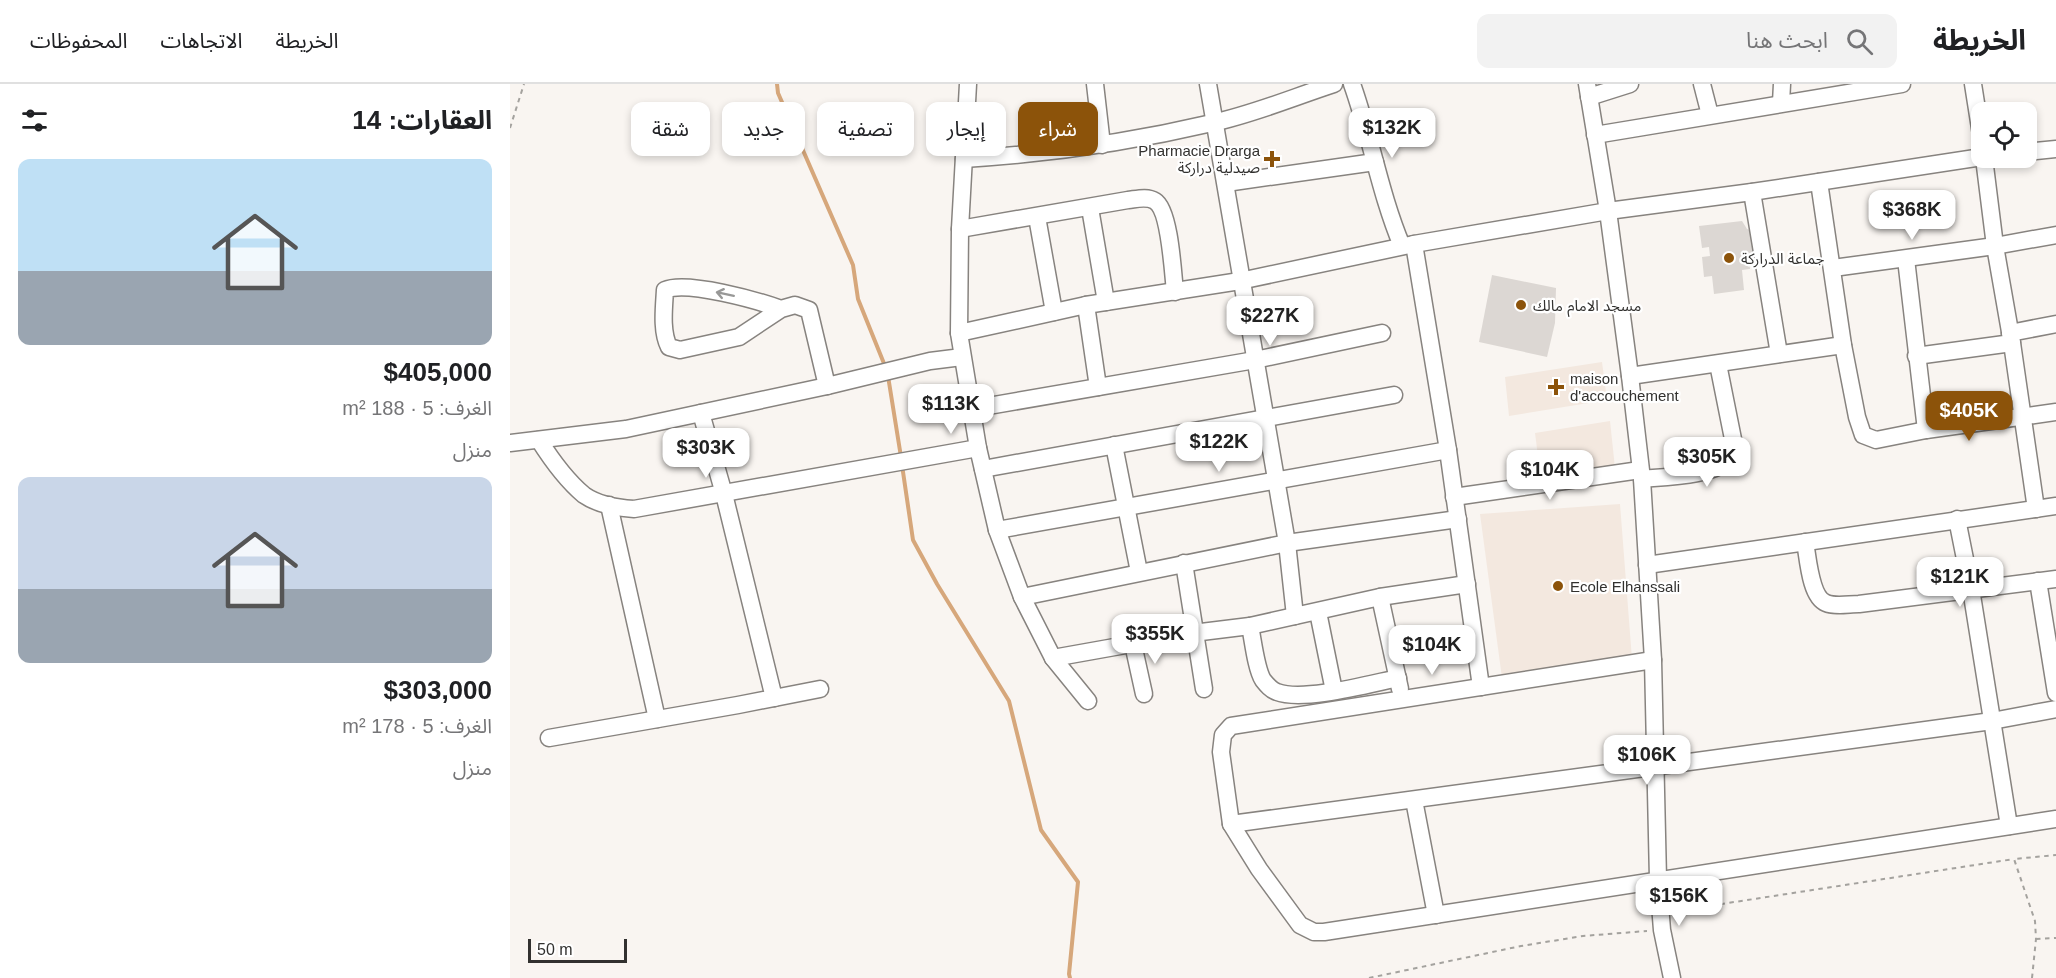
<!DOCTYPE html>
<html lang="ar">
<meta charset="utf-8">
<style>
:root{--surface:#fff;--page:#f2f2f2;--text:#202124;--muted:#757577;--line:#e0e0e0;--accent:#8c530a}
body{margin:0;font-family:Helvetica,"Noto Sans Arabic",sans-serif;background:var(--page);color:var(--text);direction:rtl;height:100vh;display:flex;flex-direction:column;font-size:22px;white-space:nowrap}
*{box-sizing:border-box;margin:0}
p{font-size:20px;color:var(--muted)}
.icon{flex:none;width:33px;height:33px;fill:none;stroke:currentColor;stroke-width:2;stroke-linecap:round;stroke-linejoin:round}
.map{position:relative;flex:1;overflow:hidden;direction:ltr}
.sheet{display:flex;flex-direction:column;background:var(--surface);width:510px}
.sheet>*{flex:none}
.banner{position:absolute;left:18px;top:18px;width:570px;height:54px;direction:rtl;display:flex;gap:12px}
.buttons{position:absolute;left:1461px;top:18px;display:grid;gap:12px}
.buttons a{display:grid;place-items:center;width:66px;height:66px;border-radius:12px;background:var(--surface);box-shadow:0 3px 9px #0003;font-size:30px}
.scale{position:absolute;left:18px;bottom:15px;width:99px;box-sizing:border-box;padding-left:6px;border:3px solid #32312f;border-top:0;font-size:16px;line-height:21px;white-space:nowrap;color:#32312f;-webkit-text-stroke:4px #fff;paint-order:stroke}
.price{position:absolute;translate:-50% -51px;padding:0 14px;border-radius:12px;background:#fff;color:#222;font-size:20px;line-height:39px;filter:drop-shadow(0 2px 3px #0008)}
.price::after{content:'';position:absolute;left:50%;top:36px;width:18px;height:14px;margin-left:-9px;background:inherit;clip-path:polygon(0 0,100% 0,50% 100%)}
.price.selected{background:var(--accent);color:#fff}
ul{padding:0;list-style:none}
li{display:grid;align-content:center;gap:12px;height:318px;padding:0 18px}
li span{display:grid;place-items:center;height:186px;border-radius:12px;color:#555}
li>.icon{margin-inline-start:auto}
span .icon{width:108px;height:108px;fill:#fffc;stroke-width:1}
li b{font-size:26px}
h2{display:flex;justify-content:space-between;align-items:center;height:72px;padding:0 18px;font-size:26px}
.tag{padding:0 21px;border-radius:12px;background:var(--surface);box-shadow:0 3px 9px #0003;font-size:21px;line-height:54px}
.tag.selected{background:var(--accent);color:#fff}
header{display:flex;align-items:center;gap:36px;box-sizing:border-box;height:84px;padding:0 30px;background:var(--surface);border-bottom:2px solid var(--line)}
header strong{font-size:28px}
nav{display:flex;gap:33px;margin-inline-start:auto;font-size:21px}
.search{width:420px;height:54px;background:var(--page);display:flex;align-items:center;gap:15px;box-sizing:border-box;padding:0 21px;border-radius:12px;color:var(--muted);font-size:22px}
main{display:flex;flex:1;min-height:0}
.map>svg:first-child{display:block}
.built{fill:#f3e8df}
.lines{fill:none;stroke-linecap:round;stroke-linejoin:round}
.stream{stroke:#d6a77b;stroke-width:4}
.building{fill:#dcd7d3}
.minor-casing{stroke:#87837f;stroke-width:19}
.path{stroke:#a4a29e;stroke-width:2;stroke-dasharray:4.5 4.5;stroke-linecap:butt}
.minor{stroke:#fff;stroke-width:16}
.oneway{stroke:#989897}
.poi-dot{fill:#8c530a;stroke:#fff;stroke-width:2}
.labels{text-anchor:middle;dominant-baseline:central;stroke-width:4.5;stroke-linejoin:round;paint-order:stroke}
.poi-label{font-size:15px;fill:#32312f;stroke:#fff;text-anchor:start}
</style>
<header>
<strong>الخريطة</strong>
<div class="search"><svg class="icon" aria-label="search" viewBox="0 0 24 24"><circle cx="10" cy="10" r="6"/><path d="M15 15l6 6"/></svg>ابحث هنا</div>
<nav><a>الخريطة</a><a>الاتجاهات</a><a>المحفوظات</a></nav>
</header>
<main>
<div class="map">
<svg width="1546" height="894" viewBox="0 0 1546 894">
<rect width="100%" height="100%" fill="#f9f5f1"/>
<g class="built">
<path d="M1092,278L1097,316L999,332L995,293Z"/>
<path d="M1100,337L1105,384L1031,395L1025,349Z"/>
<path d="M1110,420L1122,575L992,594L970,430Z"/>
</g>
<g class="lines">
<g class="stream">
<path d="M267,0L268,9L343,181L348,215L375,282"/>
<path d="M378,292L391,373"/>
<path d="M392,381L403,456L427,500L499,617L531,746L568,798L559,890L560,894"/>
</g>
</g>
<g class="building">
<path d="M1232,137L1237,145L1243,147L1246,175L1239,176L1240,185L1232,186L1234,206L1204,210L1202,192L1194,193L1192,173L1200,172L1199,163L1192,164L1189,142Z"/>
<path d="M982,191L1046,204L1045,239L1037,273L969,258Z"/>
</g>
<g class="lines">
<defs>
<g id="minor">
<path d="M458,0L450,145L449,249L468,364L487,446L512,513L543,574L578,617"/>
<path d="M585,0L592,61"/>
<path d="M698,0L777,459L785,532"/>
<path d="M842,0C861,53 870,110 892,162"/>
<path d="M1077,0L1098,127L1120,292L1132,395L1143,576L1148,795L1152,846L1162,894"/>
<path d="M1192,0L1200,31"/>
<path d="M1463,0L1472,57"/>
<path d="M1079,13L1120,0"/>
<path d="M1271,19L1272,0"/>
<path d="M1085,51L1392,0"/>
<path d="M1516,68L1546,65"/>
<path d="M1474,74L1485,162L1502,259L1526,425"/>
<path d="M454,75C537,70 621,58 702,39C744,30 784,13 824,0"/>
<path d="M1309,98L1333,261L1347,333L1353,351L1366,356L1416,346L1546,328"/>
<path d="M716,99L865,78"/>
<path d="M1242,108L1269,270"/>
<path d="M580,124L596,218"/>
<path d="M527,133L544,228"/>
<path d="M450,145L618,116C627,115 637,112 645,117C660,126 663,190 665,208"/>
<path d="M904,160L938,366L971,603"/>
<path d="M1396,175L1416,346"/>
<path d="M1323,184L1485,162L1546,151"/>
<path d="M576,221L588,303"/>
<path d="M271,225C249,217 176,196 155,206C154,224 151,247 159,263L170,266L229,253L271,225L285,221L299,226L317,302"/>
<path d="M449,249L576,221L730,197L904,160L1098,127L1242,108L1472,73"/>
<path d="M1500,249L1546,240"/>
<path d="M1406,272L1502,259"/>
<path d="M1120,292L1333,261"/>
<path d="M461,325L745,276L872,249"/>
<path d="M191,329L214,410L264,614"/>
<path d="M29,356C41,375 56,396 74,411C87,420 108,424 124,425L468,364"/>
<path d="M0,359L116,345L317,302L420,277L452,273"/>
<path d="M604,361L629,488"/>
<path d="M473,385L884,311"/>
<path d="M1132,395C1152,393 1208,392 1220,374C1222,370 1223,365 1224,360L1208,280"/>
<path d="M944,413L1130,386"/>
<path d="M99,421L147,635"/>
<path d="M1447,435L1461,505L1499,742"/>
<path d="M487,446L938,366"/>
<path d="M1295,458C1298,473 1300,513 1316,519C1325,523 1339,520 1349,520L1546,495"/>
<path d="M674,479L694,605"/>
<path d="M1137,481L1546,422"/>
<path d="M1528,497L1546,609"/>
<path d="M512,513L777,459L948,435"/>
<path d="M870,513L890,605"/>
<path d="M808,528L824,607"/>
<path d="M740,542C743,556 746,585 753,596C757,601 761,606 767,608C793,618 859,600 888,594"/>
<path d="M623,560L634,610"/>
<path d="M543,574L683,549L740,542L870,513L957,500"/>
<path d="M1143,576L721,642L713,651L711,668L721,740L749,785L790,841L804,848H814L1546,735"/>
<path d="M39,654L228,621L310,605"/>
<path d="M904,716L926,831"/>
<path d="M721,740L1482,637L1546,625"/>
</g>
</defs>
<use href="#minor" class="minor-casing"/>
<g class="path">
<path d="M0,44L14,0"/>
<path d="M1166,827L1504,775"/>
<path d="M1526,855L1546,854"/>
<path d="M859,894L1011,862L1073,852L1137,847"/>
<path d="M1522,894L1526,855L1525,837L1504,775L1546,771"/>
</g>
<use href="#minor" class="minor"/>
</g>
<defs><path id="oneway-shaft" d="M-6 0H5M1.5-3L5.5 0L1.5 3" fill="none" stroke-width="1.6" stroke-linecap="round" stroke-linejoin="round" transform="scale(1.5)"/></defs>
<use class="oneway" href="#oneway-shaft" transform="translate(215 210) rotate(-168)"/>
<g class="poi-dot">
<path d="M759 66h6v6h6v6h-6v6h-6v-6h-6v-6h6z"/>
<circle cx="1219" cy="174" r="6"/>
<circle cx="1011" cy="221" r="6"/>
<path d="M1043 294h6v6h6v6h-6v6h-6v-6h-6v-6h6z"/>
<circle cx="1048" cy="502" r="6"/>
</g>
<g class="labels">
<g class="poi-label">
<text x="750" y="66" text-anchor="end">Pharmacie Drarga<tspan x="750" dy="17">صيدلية دراركة</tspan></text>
<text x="1231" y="174">جماعة الدراركة</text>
<text x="1023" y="221">مسجد الامام مالك</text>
<text x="1060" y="294">maison<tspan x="1060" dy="17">d'accouchement</tspan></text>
<text x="1060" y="502">Ecole Elhanssali</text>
</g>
</g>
</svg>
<div class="buttons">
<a><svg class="icon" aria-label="locate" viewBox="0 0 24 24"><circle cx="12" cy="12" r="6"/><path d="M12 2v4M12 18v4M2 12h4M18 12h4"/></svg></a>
</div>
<div class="scale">50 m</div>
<b class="price" style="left:882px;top:75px">$132K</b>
<b class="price" style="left:1402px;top:157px">$368K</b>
<b class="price" style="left:760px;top:263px">$227K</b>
<b class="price" style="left:441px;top:351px">$113K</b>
<b class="price selected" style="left:1459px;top:358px">$405K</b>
<b class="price" style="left:709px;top:389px">$122K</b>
<b class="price" style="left:196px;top:395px">$303K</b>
<b class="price" style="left:1197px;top:404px">$305K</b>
<b class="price" style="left:1040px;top:417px">$104K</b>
<b class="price" style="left:1450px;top:524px">$121K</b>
<b class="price" style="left:645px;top:581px">$355K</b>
<b class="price" style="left:922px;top:592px">$104K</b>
<b class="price" style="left:1137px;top:702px">$106K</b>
<b class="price" style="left:1169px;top:843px">$156K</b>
<div class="banner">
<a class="tag selected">شراء</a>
<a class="tag">إيجار</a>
<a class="tag">تصفية</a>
<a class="tag">جديد</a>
<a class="tag">شقة</a>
</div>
</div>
<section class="sheet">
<h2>العقارات: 14<svg class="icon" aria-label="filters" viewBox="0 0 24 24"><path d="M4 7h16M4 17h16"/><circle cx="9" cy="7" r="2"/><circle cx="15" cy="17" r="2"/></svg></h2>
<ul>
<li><span style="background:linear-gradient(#bfe0f5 60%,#9aa5b1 0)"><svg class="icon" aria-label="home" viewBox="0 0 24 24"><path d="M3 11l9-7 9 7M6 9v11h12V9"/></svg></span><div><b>$405,000</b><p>الغرف: 5 · 188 m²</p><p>منزل</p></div></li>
<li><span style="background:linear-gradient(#c9d6e8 60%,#9aa5b1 0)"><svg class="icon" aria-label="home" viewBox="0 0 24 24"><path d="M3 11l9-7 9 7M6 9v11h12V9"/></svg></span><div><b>$303,000</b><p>الغرف: 5 · 178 m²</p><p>منزل</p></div></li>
</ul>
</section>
</main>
